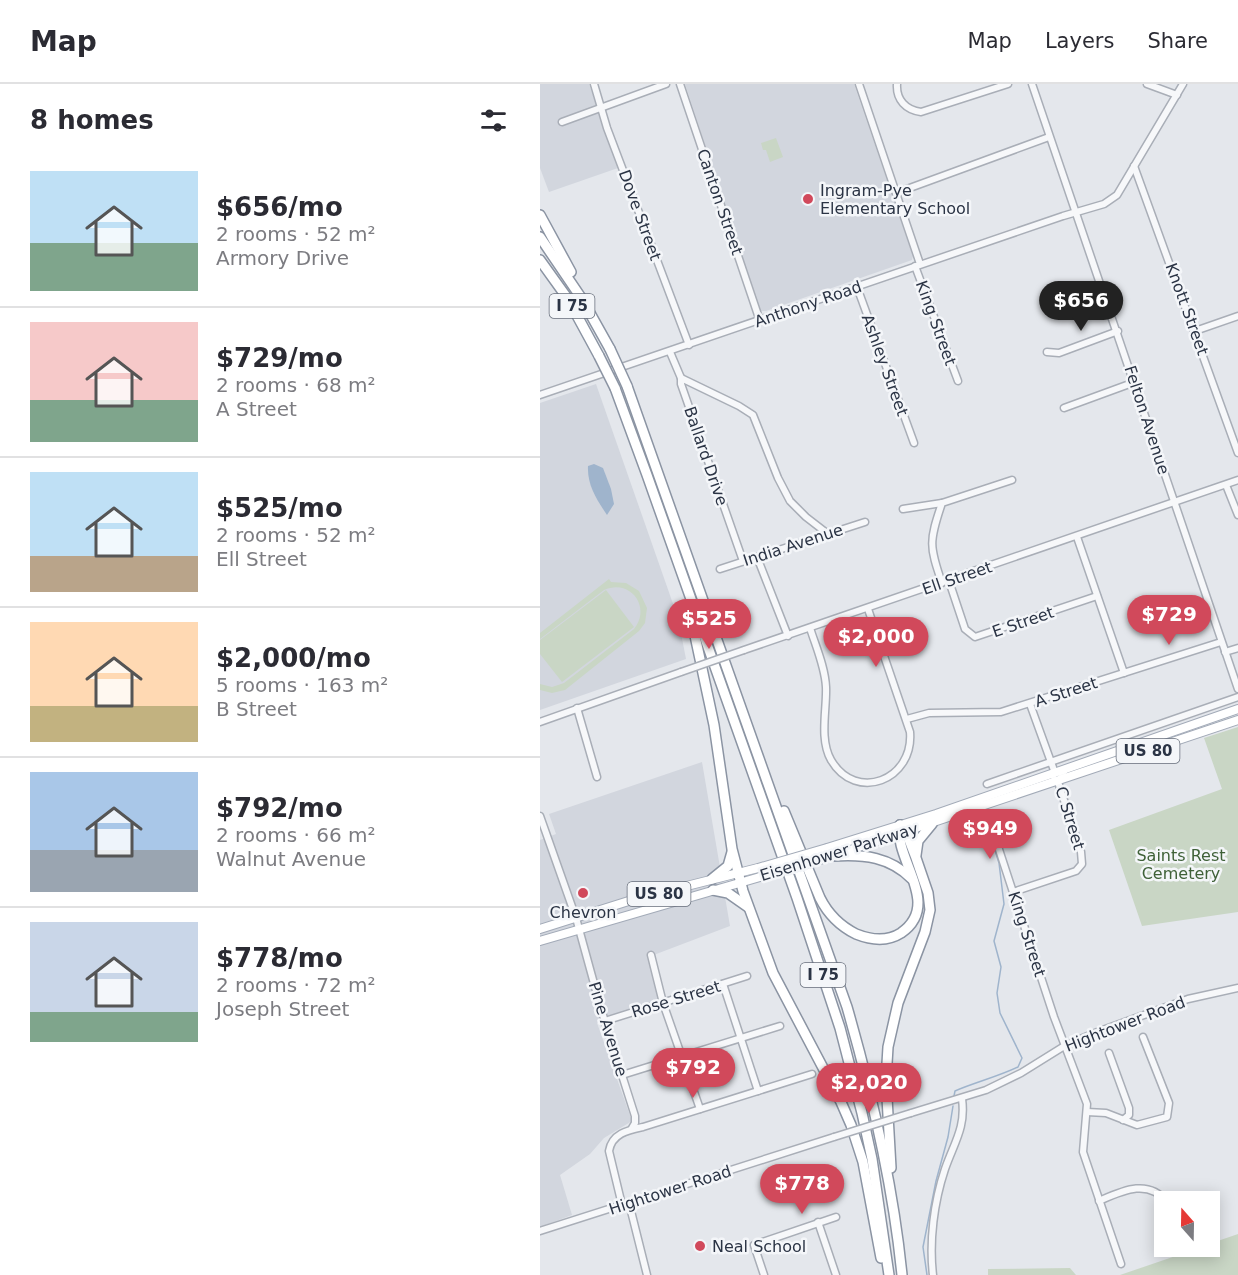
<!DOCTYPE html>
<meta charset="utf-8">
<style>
:root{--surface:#fff;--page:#f2f2f3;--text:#2b2b33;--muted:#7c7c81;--line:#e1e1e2;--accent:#d1495b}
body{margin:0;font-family:"DejaVu Sans",sans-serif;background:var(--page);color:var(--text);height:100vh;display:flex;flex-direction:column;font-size:22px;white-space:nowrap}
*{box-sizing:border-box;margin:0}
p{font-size:20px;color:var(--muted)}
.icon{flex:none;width:33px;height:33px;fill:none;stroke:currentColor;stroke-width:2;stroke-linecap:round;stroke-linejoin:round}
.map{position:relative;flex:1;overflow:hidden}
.drawer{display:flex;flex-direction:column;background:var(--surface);width:540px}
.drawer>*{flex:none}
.needle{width:39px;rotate:340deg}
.tools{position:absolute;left:614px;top:1107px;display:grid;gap:12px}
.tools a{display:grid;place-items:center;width:66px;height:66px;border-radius:0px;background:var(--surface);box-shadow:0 3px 15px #0003;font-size:30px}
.price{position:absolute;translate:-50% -51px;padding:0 14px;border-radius:21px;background:var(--accent);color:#fff;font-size:20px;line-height:39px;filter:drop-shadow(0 2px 3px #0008)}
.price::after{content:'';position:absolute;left:50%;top:36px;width:18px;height:14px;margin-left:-9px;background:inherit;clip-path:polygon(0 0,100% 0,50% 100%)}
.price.current{background:#222;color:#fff}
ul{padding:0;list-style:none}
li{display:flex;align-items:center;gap:18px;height:150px;padding:0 30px}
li+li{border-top:2px solid var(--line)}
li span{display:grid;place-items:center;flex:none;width:168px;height:120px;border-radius:0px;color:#555}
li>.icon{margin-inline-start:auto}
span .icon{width:72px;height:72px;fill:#fffc;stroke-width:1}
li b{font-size:26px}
h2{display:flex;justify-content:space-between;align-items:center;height:72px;padding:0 30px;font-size:26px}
header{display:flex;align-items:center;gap:36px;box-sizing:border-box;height:84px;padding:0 30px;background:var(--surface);border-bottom:2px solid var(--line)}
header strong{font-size:28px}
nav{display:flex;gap:33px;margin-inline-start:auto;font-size:21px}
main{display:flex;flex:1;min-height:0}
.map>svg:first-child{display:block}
.built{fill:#d2d6de}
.green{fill:#c9d6c5}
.water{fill:#9fb4cc}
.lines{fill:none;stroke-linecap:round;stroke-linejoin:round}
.stream{stroke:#9fb4cc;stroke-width:1.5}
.minor-casing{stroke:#a9aeb7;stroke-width:9}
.major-casing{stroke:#a3abb8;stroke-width:10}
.highway-casing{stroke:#8b94a3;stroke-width:12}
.minor{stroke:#f7f8fa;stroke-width:6}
.major{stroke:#fff;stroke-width:8}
.highway{stroke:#fff;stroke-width:9}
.minor-bridge-casing{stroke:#a9aeb7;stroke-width:9;stroke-linecap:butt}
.major-bridge-casing{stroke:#a3abb8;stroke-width:10;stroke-linecap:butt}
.highway-bridge-casing{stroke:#8b94a3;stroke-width:12;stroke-linecap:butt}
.minor-bridge{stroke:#f7f8fa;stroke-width:6}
.major-bridge{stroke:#fff;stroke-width:8}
.highway-bridge{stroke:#fff;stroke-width:9}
.poi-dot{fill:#d1495b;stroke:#f4f6f9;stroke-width:2}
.labels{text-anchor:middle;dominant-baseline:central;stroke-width:5;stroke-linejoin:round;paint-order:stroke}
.shield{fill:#f4f6f9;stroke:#676e7b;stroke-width:1.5}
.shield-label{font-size:15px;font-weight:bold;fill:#2b3445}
.poi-label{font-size:16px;fill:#2b3445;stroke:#f4f6f9;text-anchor:start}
.street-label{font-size:16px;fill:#2b3445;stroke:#f4f6f9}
.park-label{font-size:16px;fill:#3f6138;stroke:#f4f6f9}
</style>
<header>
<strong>Map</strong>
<nav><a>Map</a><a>Layers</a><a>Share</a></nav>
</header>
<main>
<section class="drawer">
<h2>8 homes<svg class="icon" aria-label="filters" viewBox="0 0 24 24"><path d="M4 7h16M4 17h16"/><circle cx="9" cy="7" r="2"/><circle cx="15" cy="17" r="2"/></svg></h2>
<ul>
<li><span style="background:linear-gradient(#bfe0f5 60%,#7fa58c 0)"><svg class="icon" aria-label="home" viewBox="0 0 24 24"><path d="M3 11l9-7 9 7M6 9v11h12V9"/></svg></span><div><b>$656/mo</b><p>2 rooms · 52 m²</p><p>Armory Drive</p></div></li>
<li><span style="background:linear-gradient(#f6c9c9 65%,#7fa58c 0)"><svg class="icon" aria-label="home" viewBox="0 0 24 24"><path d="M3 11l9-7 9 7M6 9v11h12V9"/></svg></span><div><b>$729/mo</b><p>2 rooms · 68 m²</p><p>A Street</p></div></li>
<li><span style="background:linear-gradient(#bfe0f5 70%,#b9a48a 0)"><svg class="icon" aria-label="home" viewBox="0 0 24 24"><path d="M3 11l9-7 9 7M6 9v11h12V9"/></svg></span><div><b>$525/mo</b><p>2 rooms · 52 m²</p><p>Ell Street</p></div></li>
<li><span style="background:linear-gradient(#ffd9b3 70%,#c2b280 0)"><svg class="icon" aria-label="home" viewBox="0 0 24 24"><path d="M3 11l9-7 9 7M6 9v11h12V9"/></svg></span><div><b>$2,000/mo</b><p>5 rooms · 163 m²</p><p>B Street</p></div></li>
<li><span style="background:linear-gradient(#a9c7e8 65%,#9aa5b1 0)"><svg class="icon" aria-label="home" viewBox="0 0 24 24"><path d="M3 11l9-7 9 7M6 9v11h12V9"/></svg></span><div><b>$792/mo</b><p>2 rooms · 66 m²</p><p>Walnut Avenue</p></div></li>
<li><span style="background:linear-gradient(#c9d6e8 75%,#7fa58c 0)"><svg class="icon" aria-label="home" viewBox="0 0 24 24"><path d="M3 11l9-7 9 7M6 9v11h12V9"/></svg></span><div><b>$778/mo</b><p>2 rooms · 72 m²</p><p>Joseph Street</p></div></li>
</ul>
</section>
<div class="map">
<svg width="698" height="1191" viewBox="0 0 698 1191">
<rect width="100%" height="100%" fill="#e4e7ec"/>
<g class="built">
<path d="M0,0H49L78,84L9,108L0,84Z"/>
<path d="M145,0H314L373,172L372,176L226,227H220Z"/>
<path d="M56,300L138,534L146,575L0,626V319Z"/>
<path d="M162,678L190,842L111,872L127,920L57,939L92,1037L64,1054L50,1070L20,1091L32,1131L0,1143V756L16,750L9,730Z"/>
</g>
<g class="green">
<path d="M236,54L243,73L230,78L226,66H223L221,59Z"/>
<path d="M69,495L71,498L86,499L99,507L107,524L105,539L99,547L25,606L12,609L0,606V600L12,603L24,599L94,545C112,523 90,494 64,506L0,555V549Z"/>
<path d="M66,506L94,543L22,598L0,570V556Z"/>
<path d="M698,643V828L602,842L569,746L682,705L664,654Z"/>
<path d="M698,1150V1191H580L662,1163L669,1162V1160Z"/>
<path d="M530,1184L536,1191H448V1185Z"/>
</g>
<path class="water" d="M54,380L63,384L71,405L74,420L67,431C57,416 47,401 48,382Z"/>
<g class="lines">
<g class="stream">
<path d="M414,1012L415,1007C436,998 457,993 478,983L482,974L460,929L457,909L461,883L454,857L464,820L459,779L445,735"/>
<path d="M387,1191L383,1163L396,1097L408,1053L413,1022"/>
</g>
<defs>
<g id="minor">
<path d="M54,0L67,44L149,261"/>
<path d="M140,0L220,237"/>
<path d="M319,0L380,180"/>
<path d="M357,0C356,16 366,26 381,28L468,0"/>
<path d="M492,0L698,605"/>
<path d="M607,0L637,11"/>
<path d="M22,38L126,0"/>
<path d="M594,82L698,369"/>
<path d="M356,109L509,53"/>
<path d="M375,182L418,297"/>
<path d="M317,203L374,359"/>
<path d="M655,247L698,232"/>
<path d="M130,268L141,294V300L203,477"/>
<path d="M507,268L519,269L578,247"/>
<path d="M141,294L199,322L213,331L238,394L250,417L266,433L288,450"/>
<path d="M0,311L523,132L564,120L577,111L643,0"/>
<path d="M524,324L595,298"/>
<path d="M686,401L698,431"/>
<path d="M363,425L402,419"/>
<path d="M537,453L584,589"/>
<path d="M217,473L248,552"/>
<path d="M180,485L325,438"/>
<path d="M409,497L425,545L435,553L557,512"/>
<path d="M402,499C389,462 389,457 402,419L472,396"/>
<path d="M270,544C276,563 285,583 286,603C287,625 279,655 291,676C316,719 374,696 370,648L328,525"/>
<path d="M204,566L698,396"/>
<path d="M685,568L698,564"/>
<path d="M490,620L515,689L513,692"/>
<path d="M37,624L57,693"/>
<path d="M367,635L389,629L461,628L681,558"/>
<path d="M0,638L141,588"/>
<path d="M447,700L698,613"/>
<path d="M0,732L36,834L61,925L95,1032V1039L92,1044"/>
<path d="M450,738L514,933L547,1020L543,1068L581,1180"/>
<path d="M473,808L536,787L542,780L541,768L518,698L525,686"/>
<path d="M111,871L123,919L160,1025"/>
<path d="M183,900L218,1007"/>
<path d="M65,937L207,892"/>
<path d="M569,969L589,1024V1031L583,1036"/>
<path d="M82,991L240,942"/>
<path d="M547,1028L566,1029L597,1041L627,1033L629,1019L603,953"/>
<path d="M371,1029L446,1006L481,989L526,961L560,947L648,915L698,904"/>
<path d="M559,1117C582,1107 608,1094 627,1118"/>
<path d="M89,1119L107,1191"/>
<path d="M82,1121L69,1067C72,1049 89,1046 103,1043L272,990"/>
<path d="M278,1138L296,1191"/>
<path d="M0,1147L294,1053"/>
<path d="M224,1191L214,1161L296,1133"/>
<path d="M393,1191C389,1157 394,1118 405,1085C414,1059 426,1043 422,1015"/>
</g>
<g id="major">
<path d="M287,764L396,730L698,625"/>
<path d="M301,769L698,636"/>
<path d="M0,845L95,815L218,784"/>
<path d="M0,857L220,793"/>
</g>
<g id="highway">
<path d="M0,131L31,188"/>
<path d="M0,153L42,215L70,265"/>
<path d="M0,176L28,215L59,272"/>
<path d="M87,302L307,923C332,1010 353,1100 362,1191"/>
<path d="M75,304L107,391L257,814L300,944L322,1029L332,1075L349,1191"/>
<path d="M150,528L174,641L192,765L203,807L233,889L301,1018L311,1041L323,1078L341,1174"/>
<path d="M244,727L280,814C288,830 300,842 316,850C331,856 347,858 361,849C403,820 353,775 360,741"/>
<path d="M376,771L378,757L392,740"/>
<path d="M294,772C324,770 350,773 372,795"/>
<path d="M172,795L188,782L192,768"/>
<path d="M173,806L188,809L208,823"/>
<path d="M351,1084L346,996L348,963L358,919L385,848L390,826L388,809L376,774L366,748L360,741"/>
</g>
</defs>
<use href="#minor" class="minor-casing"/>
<use href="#major" class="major-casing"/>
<use href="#highway" class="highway-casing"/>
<use href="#minor" class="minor"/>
<use href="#major" class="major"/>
<use href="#highway" class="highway"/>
<defs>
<g id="minor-bridge">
<path d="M141,588L204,566"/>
<path d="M294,1053L371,1029"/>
</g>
<g id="major-bridge">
<path d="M218,784L287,764"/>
<path d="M220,793L294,772"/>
</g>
<g id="highway-bridge">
<path d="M70,265L87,302"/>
<path d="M59,272L75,304"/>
</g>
</defs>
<use href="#minor-bridge" class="minor-bridge-casing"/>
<use href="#major-bridge" class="major-bridge-casing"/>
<use href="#highway-bridge" class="highway-bridge-casing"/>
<use href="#minor-bridge" class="minor-bridge"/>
<use href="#major-bridge" class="major-bridge"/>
<use href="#highway-bridge" class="highway-bridge"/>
</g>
<g class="poi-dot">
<circle cx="268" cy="115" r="6"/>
<circle cx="43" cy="809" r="6"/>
<circle cx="160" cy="1162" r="6"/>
</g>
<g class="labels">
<g class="shield">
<rect x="9.5" y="210" width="45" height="24" rx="4.5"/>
<rect x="576.5" y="655" width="63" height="24" rx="4.5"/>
<rect x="87.5" y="798" width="63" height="24" rx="4.5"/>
<rect x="260.5" y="879" width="45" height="24" rx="4.5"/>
</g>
<g class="shield-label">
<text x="32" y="222">I 75</text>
<text x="608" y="667">US 80</text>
<text x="119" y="810">US 80</text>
<text x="283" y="891">I 75</text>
</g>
<g class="poi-label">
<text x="280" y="106">Ingram-Pye<tspan x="280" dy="18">Elementary School</tspan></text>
<text x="43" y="828" text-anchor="middle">Chevron</text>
<text x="172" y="1162">Neal School</text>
</g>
<g class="street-label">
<text transform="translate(180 118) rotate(71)">Canton Street</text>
<text transform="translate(100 131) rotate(70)">Dove Street</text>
<text transform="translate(268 220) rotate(-19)">Anthony Road</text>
<text transform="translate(647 225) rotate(70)">Knott Street</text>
<text transform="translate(396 239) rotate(70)">King Street</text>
<text transform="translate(345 281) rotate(70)">Ashley Street</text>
<text transform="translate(607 336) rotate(72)">Felton Avenue</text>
<text transform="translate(166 372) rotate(71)">Ballard Drive</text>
<text transform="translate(253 461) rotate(-18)">India Avenue</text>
<text transform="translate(417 494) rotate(-19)">Ell Street</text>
<text transform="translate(483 538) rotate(-19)">E Street</text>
<text transform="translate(526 608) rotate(-18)">A Street</text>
<text transform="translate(530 734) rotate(73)">C Street</text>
<text transform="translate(299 768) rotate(-17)">Eisenhower Parkway</text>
<text transform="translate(487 850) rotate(72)">King Street</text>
<text transform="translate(136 915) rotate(-17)">Rose Street</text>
<text transform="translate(585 940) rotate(-21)">Hightower Road</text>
<text transform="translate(68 945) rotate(73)">Pine Avenue</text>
<text transform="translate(130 1106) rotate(-18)">Hightower Road</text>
</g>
<g class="park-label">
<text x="641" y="771">Saints Rest<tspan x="641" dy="18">Cemetery</tspan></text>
</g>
</g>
</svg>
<div class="tools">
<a><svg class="needle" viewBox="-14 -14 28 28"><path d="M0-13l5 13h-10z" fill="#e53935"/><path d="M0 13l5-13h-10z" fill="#7c7c81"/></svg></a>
</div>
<b class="price current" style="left:541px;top:248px">$656</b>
<b class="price" style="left:629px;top:562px">$729</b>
<b class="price" style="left:169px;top:566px">$525</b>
<b class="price" style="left:336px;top:584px">$2,000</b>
<b class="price" style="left:450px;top:776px">$949</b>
<b class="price" style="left:153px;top:1015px">$792</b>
<b class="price" style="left:329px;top:1030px">$2,020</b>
<b class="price" style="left:262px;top:1131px">$778</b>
</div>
</main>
